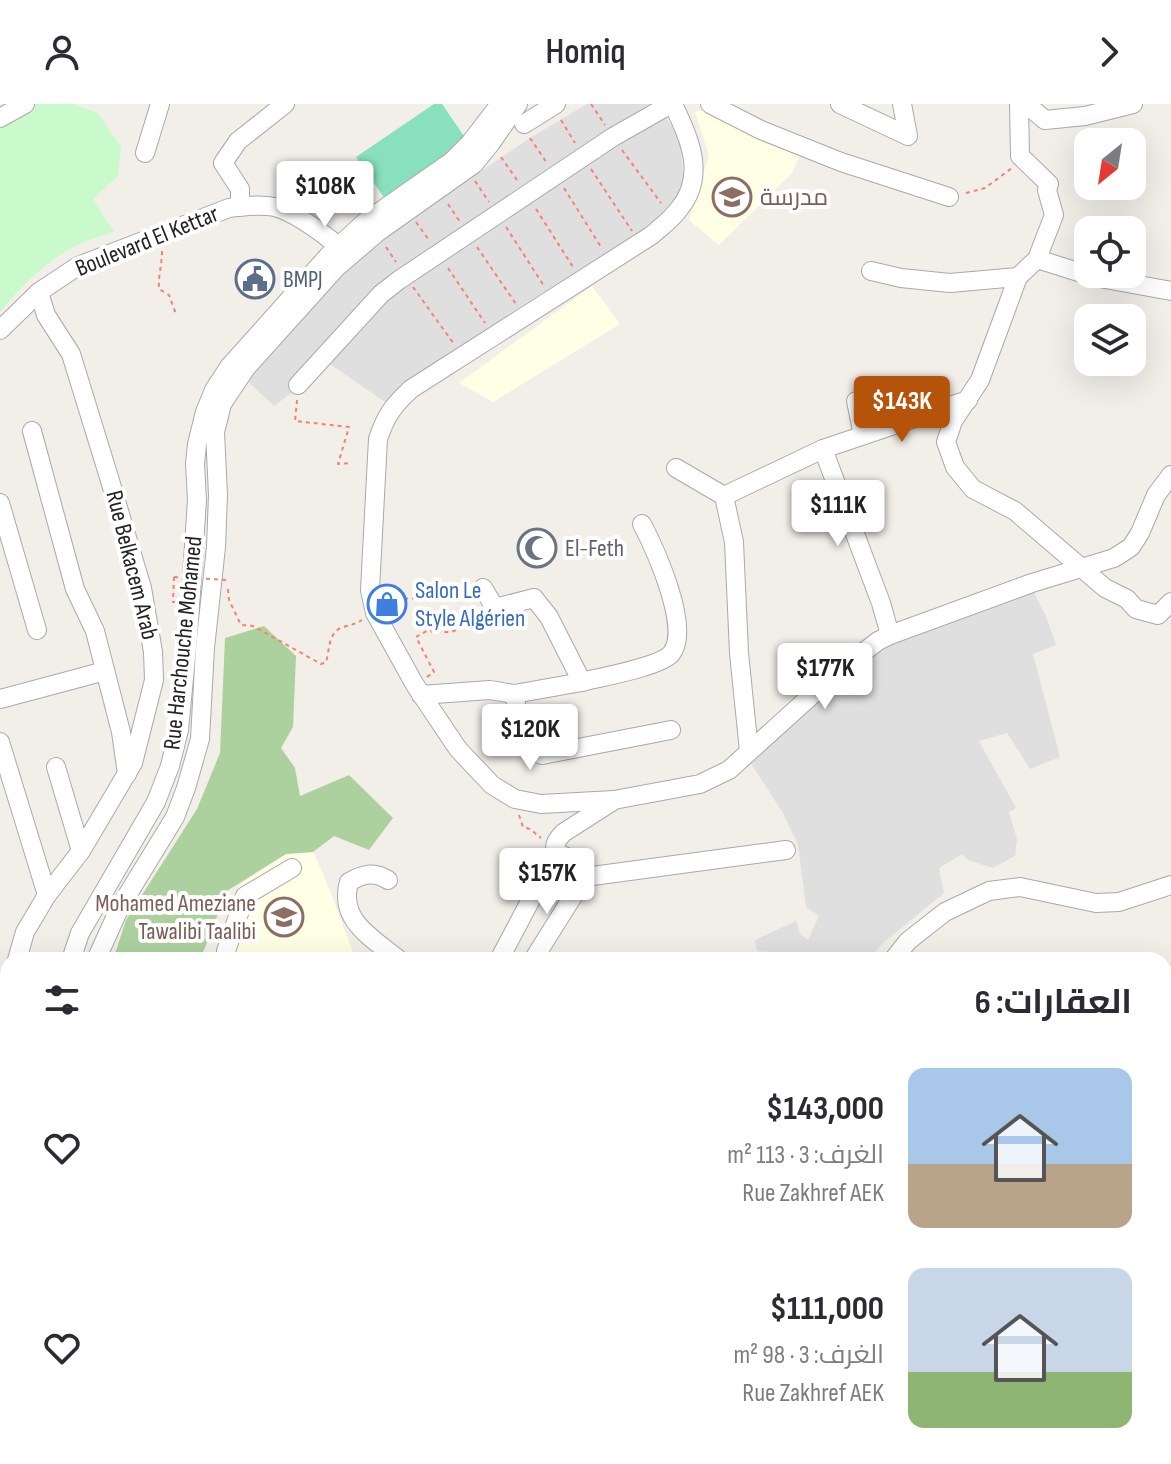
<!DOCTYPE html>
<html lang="ar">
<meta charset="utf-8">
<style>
:root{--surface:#fff;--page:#f2f2f3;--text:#2b2b33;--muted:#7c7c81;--accent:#b45309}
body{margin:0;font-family:"Sofia Sans Condensed",Cairo,sans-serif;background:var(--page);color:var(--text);direction:rtl;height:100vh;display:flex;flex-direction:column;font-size:30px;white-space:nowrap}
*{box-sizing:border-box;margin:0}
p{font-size:26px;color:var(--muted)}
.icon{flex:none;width:44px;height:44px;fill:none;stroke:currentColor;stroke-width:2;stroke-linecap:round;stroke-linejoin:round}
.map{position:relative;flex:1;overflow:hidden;direction:ltr}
.details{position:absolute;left:0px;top:848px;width:1172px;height:512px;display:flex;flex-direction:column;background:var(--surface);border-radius:24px 24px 0 0;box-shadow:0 8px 32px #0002;direction:rtl}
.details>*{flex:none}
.needle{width:52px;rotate:210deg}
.buttons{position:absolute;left:1074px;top:24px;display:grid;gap:16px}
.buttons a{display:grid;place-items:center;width:72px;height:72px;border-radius:16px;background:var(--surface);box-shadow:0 8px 32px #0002;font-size:40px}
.price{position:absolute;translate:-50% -68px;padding:0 18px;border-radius:8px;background:#fff;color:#222;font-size:26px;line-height:52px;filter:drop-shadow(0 2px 4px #0008)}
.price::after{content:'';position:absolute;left:50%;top:48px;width:24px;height:18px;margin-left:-12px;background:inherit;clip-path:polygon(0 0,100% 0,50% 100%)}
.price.active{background:var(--accent);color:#fff}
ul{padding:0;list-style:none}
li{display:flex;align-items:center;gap:24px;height:200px;padding:0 40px}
li span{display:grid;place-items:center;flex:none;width:224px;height:160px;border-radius:16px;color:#555}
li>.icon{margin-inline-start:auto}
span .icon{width:96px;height:96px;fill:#fffc;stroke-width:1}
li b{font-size:34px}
h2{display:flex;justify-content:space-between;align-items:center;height:96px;padding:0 40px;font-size:34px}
header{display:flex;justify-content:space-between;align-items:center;height:104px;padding:0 40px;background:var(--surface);font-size:36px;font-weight:600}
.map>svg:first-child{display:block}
.residential{fill:#e0dfdf}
.education{fill:#ffffe5}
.forest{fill:#add19e}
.park{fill:#c8facc}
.pitch{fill:#88e0be}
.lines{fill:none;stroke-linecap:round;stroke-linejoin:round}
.minor-casing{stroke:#a9a9a9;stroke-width:20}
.highway-casing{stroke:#dc2a67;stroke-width:30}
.path{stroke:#fa8072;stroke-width:2;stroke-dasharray:4 4;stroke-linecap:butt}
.minor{stroke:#fff;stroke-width:18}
.highway{stroke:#e892a2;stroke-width:28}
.path-bridge{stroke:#fa8072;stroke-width:2;stroke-dasharray:4 4;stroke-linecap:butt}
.labels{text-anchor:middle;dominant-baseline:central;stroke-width:8;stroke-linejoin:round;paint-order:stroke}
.education-label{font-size:24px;fill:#785e54;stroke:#fff;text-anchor:start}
.street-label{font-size:24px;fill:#222;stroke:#fff}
.service-label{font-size:24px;fill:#4e5e75;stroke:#fff;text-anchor:start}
.worship-label{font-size:24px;fill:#5b616d;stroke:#fff;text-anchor:start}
.shop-label{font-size:24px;fill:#366cbe;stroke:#fff;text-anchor:start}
</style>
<header><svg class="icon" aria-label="forward" viewBox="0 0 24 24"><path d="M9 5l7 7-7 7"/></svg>Homiq<svg class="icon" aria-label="person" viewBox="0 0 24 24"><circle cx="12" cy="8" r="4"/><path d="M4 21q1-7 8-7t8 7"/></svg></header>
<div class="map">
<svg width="1171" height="1360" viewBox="0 0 1171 1360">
<rect width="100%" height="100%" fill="#f2efe9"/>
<g class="residential">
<path d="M587,0H657L680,34L684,79L677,93L657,115L606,151L547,186L457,244L385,298L330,260L274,302L243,273L344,159L530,34Z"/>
<path d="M1029,480L1046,512L1056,541L1033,550L1060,653L1030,665L1007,629L979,637L1016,704L1009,708L1017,735L1015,752L993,764L968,756L962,750L939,764L944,789L883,839L869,856H775L770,848L757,847L755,836L796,817L800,830L808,836L819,812L806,803L798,741L783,709L748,655L874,544Z"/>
</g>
<g class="education">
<path d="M708,5L802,47L792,69L719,141L689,116L709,51L695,8Z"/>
<path d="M592,182L620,220L493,298L459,279Z"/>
<path d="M313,748L325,774L356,856H219L217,847L240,780L286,750Z"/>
</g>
<g class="forest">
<path d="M264,522L296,552L293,623L281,644L295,664L300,692L349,671L393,714L369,746L334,732L313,748L286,750L227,787L200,856H113L126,816L197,705L220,649L225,534Z"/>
<path d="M1171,997V1360H755L766,1352H1164V1000Z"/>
</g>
<path class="park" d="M34,0H73L98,9L121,43L118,72L93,95L114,128C102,132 89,135 77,141C47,156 21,182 0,208V18Z"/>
<path class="pitch" d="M434,0H442L468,38L385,95L356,53Z"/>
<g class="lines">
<defs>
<g id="minor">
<path d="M673,0C689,34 707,71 679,105C672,115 661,123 652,131L411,285C393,302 386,311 378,335L370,486L375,509L415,581L458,645L492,681L515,695L541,700L614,696L700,680L729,666L834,571L878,537L890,531L1032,479L1114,454L1131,443L1140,429L1156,391L1171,371"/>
<path d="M710,0L761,26L841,58L949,93"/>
<path d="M840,0L908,32L902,0"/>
<path d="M1019,0L1020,52L1049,80L1047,86L1054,111L1037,155L1018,173L980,276L953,317L946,338L955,363L973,385L1015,407L1105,484L1127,495L1136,505L1158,511L1171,498"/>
<path d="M1026,0L1045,16L1085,12L1133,0"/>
<path d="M0,14L25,0"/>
<path d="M524,20L556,0"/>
<path d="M145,49L160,0"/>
<path d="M240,103V85L223,59L238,37L285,0"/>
<path d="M1037,155L1094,173L1171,187"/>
<path d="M871,167L901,174L950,179L1018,173"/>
<path d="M0,226L39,188L78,162L229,104C244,102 260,100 275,103C298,109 329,134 347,149"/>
<path d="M298,281L381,190L399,176L613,33L671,0"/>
<path d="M856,297L863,331"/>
<path d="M32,327L75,485L95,527L121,628L127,670"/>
<path d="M823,345L881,499L890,531"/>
<path d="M676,364L724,392L734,438L739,549L749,647"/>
<path d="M724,392L823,345L968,296"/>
<path d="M0,399L37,526"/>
<path d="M483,484L495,504L534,494L549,513L582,578L514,590"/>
<path d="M582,578C601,573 659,563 671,550C692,525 655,445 642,420"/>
<path d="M421,591L490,586L514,590L524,639L531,646L542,651L671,626"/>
<path d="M0,595L105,567"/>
<path d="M0,638L47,791"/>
<path d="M56,663L81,747"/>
<path d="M585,773L786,746"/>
<path d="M388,776C374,767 363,770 349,778C338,817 373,834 399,856"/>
<path d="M17,856L25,828L47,791L81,747L133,659L154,576L153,548L142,484L108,370L71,250L46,211L39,188"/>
<path d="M71,856L80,829L156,698L170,662L179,626L188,533L197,396L195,360L197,340L205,308L214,286L229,263L328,152L365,118L451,58L470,39L500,0"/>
<path d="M96,856L120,803L175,713L186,684L200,635L205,544L216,443L218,391L215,328L222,300L246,264L336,164L378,128L474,60L491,39L518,0"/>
<path d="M228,856L226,847L245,792L292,764"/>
<path d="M499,856L556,748"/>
<path d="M533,856L585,773L581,760L556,748C553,740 558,735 563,729L613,697"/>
<path d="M893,856L908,837L945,808L989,787L1020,783L1096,799L1119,798L1171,781"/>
<path d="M8,897L5,919L8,971"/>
<path d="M1164,1072L1171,1070"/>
<path d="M0,1163L8,1172"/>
<path d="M0,1186L8,1187"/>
<path d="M0,1265H8"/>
<path d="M167,1352L168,1360"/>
<path d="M209,1352L210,1360"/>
<path d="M11,1360L15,1352"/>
<path d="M72,1360L77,1352"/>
<path d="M287,1360L290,1356"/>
<path d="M746,1360L759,1352"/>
<path d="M908,1360L916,1352"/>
</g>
<g id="highway">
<path d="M1164,910L1171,906"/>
<path d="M1164,941L1171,937"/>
<path d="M499,1360L510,1352"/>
<path d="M551,1360L564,1352"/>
</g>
</defs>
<use href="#minor" class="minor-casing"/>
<use href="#highway" class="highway-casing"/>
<g class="path">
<path d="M591,0L605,21"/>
<path d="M561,16L575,39"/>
<path d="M530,34L547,59"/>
<path d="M622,46L661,99"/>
<path d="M501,53L517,76"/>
<path d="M591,65L632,127"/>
<path d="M475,77L489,98"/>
<path d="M564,84L601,143"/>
<path d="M966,89L985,84L1012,64"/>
<path d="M448,100L460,118"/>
<path d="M536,105L573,163"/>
<path d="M416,118L429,136"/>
<path d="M506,123L544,182"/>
<path d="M386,143L396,158"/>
<path d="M477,143L516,200"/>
<path d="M162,147C162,161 158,172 159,185L169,191L176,210"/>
<path d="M448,164L485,219"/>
<path d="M413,183L454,240"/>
<path d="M297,296L295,317L349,323L338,360L352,359"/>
<path d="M174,473L173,498H176"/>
<path d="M228,485L229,496L241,521L253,522L321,560L326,558C330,545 328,528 343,523C350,521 356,520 362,516"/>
<path d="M388,495L421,494L437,489H469"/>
<path d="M427,573L434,568L416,533L430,525L432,528H451L474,519"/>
<path d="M519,711L523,723L530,725L541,734"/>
<path d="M1164,1124L1171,1118"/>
<path d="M1164,1167V1169"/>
<path d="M1164,1179L1166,1196L1171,1198"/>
</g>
<use href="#minor" class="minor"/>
<use href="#highway" class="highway"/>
<path class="path-bridge" d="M174,473L227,476"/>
</g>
<defs>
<symbol id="school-ring" viewBox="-11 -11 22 22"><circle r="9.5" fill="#fff" stroke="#8d6e63" stroke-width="1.5"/><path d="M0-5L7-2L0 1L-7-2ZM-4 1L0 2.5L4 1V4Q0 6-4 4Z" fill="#8d6e63"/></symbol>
<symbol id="civic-ring" viewBox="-11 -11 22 22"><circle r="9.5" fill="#fff" stroke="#5c6f8a" stroke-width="1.5"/><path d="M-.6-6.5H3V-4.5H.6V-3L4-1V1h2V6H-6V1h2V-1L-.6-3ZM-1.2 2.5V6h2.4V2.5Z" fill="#5c6f8a"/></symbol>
<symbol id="mosque-ring" viewBox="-11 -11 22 22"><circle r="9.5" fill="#fff" stroke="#6b7280" stroke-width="1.5"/><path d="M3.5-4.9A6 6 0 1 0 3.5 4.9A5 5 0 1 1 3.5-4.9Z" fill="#6b7280"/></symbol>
<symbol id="shop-ring" viewBox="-11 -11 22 22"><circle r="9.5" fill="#fff" stroke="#3f7fe0" stroke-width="1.5"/><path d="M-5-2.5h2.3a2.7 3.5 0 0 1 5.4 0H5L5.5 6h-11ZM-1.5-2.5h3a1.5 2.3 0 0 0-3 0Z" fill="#3f7fe0"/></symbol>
</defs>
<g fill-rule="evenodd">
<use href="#school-ring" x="710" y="71" width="44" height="44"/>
<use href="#civic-ring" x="233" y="153" width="44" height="44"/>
<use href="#mosque-ring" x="515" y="422" width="44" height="44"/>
<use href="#shop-ring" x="365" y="478" width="44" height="44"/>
<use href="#school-ring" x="262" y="791" width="44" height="44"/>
</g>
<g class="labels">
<g class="education-label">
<text x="760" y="93">مدرسة</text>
<text x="256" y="799" text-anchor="end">Mohamed Ameziane<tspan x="256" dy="28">Tawalibi Taalibi</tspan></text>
</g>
<g class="street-label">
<text transform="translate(147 137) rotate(-22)">Boulevard El Kettar</text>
<text transform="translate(132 461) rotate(76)">Rue Belkacem Arab</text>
<text transform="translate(183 539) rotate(-84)">Rue Harchouche Mohamed</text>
</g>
<g class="service-label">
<text x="283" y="175">BMPJ</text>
</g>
<g class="worship-label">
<text x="565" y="444">El-Feth</text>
</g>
<g class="shop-label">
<text x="415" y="486">Salon Le<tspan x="415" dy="28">Style Algérien</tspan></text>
</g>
</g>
</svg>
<div class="buttons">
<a><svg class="needle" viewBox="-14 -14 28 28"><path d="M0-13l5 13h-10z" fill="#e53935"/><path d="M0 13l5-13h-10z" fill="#7c7c81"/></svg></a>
<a><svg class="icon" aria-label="locate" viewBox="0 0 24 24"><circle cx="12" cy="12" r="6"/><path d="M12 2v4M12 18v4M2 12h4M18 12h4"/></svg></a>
<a><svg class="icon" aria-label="layers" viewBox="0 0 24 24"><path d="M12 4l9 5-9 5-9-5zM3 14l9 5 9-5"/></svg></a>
</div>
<b class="price" style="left:325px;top:125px">$108K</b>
<b class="price active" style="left:902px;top:340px">$143K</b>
<b class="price" style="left:838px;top:444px">$111K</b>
<b class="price" style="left:825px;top:607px">$177K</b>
<b class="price" style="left:530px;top:668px">$120K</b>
<b class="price" style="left:547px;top:812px">$157K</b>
<section class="details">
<h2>العقارات: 6<svg class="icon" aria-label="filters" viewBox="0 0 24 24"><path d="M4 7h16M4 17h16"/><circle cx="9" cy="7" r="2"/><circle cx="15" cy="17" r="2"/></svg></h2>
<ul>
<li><span style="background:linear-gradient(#a9c7e8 60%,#b9a48a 0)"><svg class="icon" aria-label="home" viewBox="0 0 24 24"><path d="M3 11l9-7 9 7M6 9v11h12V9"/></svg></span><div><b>$143,000</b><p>الغرف: 3 · 113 m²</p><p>Rue Zakhref AEK</p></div><svg class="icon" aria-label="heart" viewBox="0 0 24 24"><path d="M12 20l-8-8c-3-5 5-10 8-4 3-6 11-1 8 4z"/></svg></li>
<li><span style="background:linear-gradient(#c9d6e8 65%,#8fb573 0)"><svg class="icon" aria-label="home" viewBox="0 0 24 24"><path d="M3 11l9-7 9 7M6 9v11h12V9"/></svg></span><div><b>$111,000</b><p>الغرف: 3 · 98 m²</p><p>Rue Zakhref AEK</p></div><svg class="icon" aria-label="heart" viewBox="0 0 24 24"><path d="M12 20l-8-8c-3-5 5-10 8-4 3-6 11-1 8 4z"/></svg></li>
</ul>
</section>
</div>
